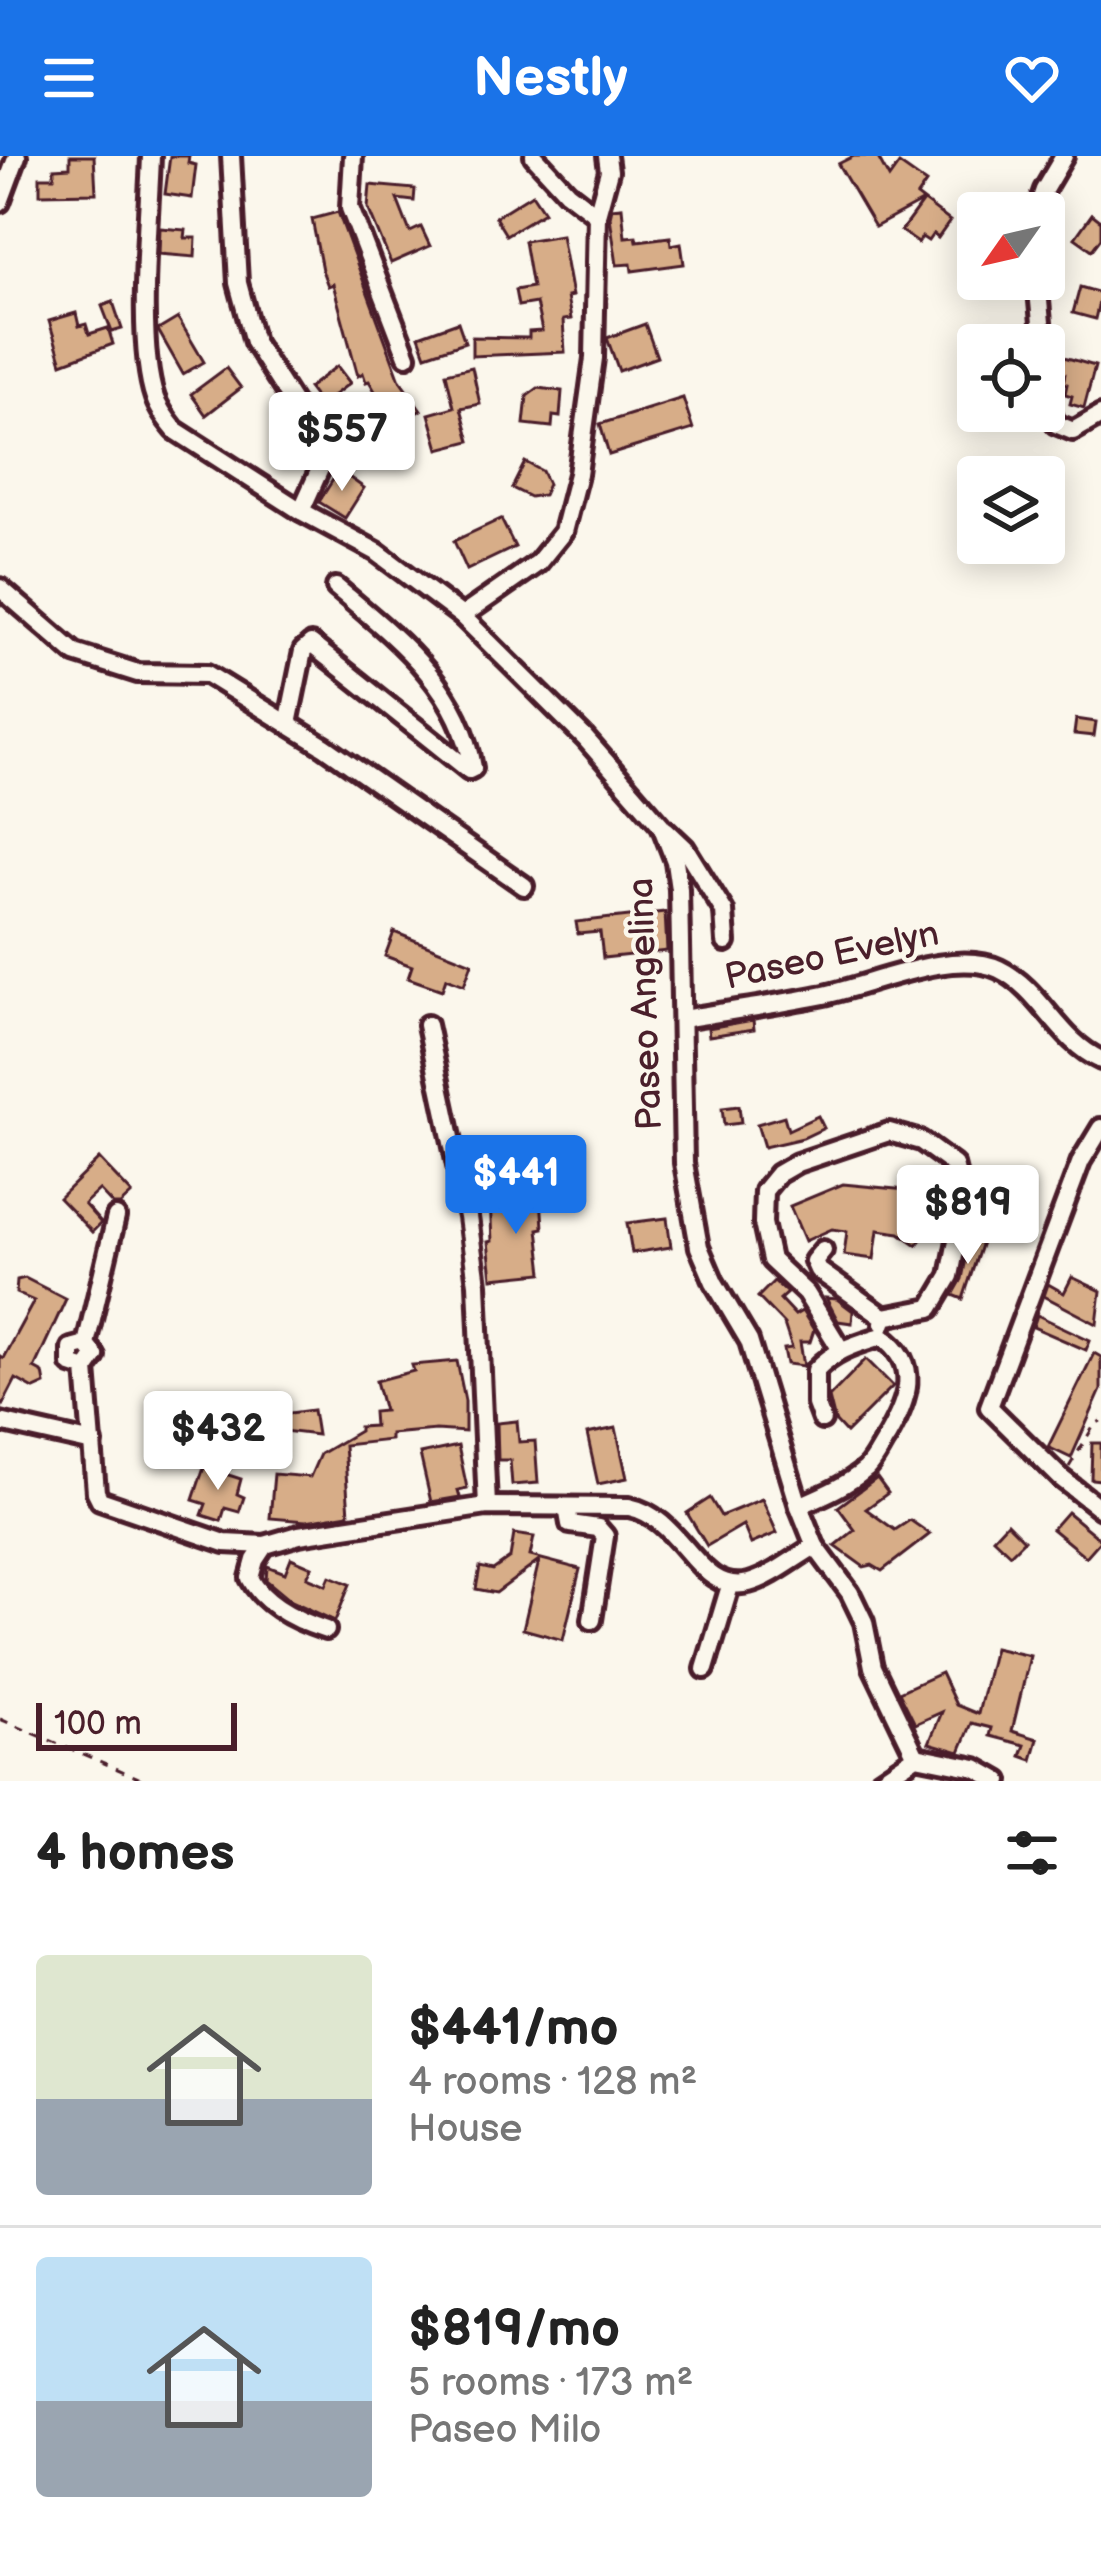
<!DOCTYPE html>
<meta charset="utf-8">
<style>
:root{--surface:#fff;--page:#f2f2f2;--text:#222;--muted:#767676;--line:#e0e0e0;--accent:#1a73e8}
body{margin:0;font-family:"Balsamiq Sans",sans-serif;background:var(--page);color:var(--text);height:100vh;display:flex;flex-direction:column;font-size:45px;white-space:nowrap}
*{box-sizing:border-box;margin:0}
p{font-size:39px;color:var(--muted)}
.icon{flex:none;width:66px;height:66px;fill:none;stroke:currentColor;stroke-width:2;stroke-linecap:round;stroke-linejoin:round}
.map{position:relative;height:1625px;overflow:hidden}
.drawer{display:flex;flex-direction:column;background:var(--surface);flex:1}
.drawer>*{flex:none}
.needle{width:78px;rotate:236deg}
.tools{position:absolute;left:957px;top:36px;display:grid;gap:24px}
.tools a{display:grid;place-items:center;width:108px;height:108px;border-radius:12px;background:var(--surface);box-shadow:0 6px 30px #0003;font-size:60px}
.scale{position:absolute;left:36px;bottom:30px;width:201px;box-sizing:border-box;padding-left:12px;border:6px solid #4a1f2b;border-top:0;font-size:33px;line-height:42px;white-space:nowrap;color:#4a1f2b;-webkit-text-stroke:9px #fbf7ec;paint-order:stroke}
.price{position:absolute;translate:-50% -102px;padding:0 27px;border-radius:12px;background:#fff;color:#222;font-size:39px;line-height:78px;filter:drop-shadow(0 3px 6px #0008)}
.price::after{content:'';position:absolute;left:50%;top:72px;width:36px;height:27px;margin-left:-18px;background:inherit;clip-path:polygon(0 0,100% 0,50% 100%)}
.price.on{background:var(--accent);color:#fff}
ul{padding:0;list-style:none}
li{display:flex;align-items:center;gap:36px;height:300px;padding:0 36px}
li+li{border-top:3px solid var(--line)}
li span{display:grid;place-items:center;flex:none;width:336px;height:240px;border-radius:12px;color:#555}
li>.icon{margin-inline-start:auto}
span .icon{width:144px;height:144px;fill:#fffc;stroke-width:1}
li b{font-size:51px}
h2{display:flex;justify-content:space-between;align-items:center;height:144px;padding:0 36px;font-size:51px}
header{display:flex;justify-content:space-between;align-items:center;height:156px;padding:0 36px;background:var(--accent);color:#fff;font-size:54px;font-weight:600}
.map>svg:first-child{display:block}
.building{fill:#d7ad88;stroke:#4a1f2b;stroke-width:3}
.lines{fill:none;stroke-linecap:round;stroke-linejoin:round}
.minor-casing{stroke:#4a1f2b;stroke-width:26}
.path{stroke:#4a1f2b;stroke-width:3;stroke-dasharray:9 9;stroke-linecap:butt}
.minor{stroke:#fbf7ec;stroke-width:16}
.labels{text-anchor:middle;dominant-baseline:central;stroke-width:9;stroke-linejoin:round;paint-order:stroke}
.street-label{font-size:36px;fill:#4a1f2b;stroke:#fbf7ec}
</style>
<header><svg class="icon" aria-label="menu" viewBox="0 0 24 24"><path d="M4 6h16M4 12h16M4 18h16"/></svg>Nestly<svg class="icon" aria-label="heart" viewBox="0 0 24 24"><path d="M12 20l-8-8c-3-5 5-10 8-4 3-6 11-1 8 4z"/></svg></header>
<div class="map">
<svg width="1101" height="1625" viewBox="0 0 1101 1625">
<rect width="100%" height="100%" fill="#fbf7ec"/>
<filter id="ink" filterUnits="userSpaceOnUse"><feTurbulence type="fractalNoise" baseFrequency=".00833" numOctaves="2"/><feDisplacementMap in="SourceGraphic" scale="24" xChannelSelector="R" yChannelSelector="G"/><feConvolveMatrix kernelMatrix="1 2 1 2 8 2 1 2 1" color-interpolation-filters="sRGB"/></filter>
<g filter="url(#ink)">
<g class="building">
<path d="M70,0H94L96,37L40,38V21H54V12L70,11Z"/>
<path d="M170,0H189L188,7L196,9L192,42L165,38Z"/>
<path d="M854,0H877L889,22L899,8L926,27L917,40L950,65L938,82L933,78L928,85L922,81L918,87L901,75L923,45L875,71L838,8Z"/>
<path d="M370,29L415,33L414,45L397,43L410,76L421,71L430,90L391,107L368,52Z"/>
<path d="M532,38L544,56L506,79L495,61Z"/>
<path d="M622,51L625,81L636,80L637,85L670,81L671,89L681,87L684,108L632,115L631,108L617,109L610,61L612,52Z"/>
<path d="M338,56L400,224L421,254L395,269L369,225L366,226L363,217L358,220L333,128L328,130L322,114L312,63Z"/>
<path d="M1092,58L1101,65V82L1092,94L1075,82Z"/>
<path d="M160,72L186,74L185,82H196L195,101L159,98Z"/>
<path d="M561,79L572,140L567,141L571,163L563,164L565,196L472,200V181L529,182V176L542,175L536,147L518,150L515,134L532,131L524,85Z"/>
<path d="M1080,131L1101,137L1095,163L1073,157Z"/>
<path d="M113,146L122,173L112,176L102,150Z"/>
<path d="M76,157L79,170L86,168L89,178L108,172L113,188L62,207L49,165Z"/>
<path d="M178,162L204,206L183,218L158,174Z"/>
<path d="M458,166L465,186L426,199L419,180Z"/>
<path d="M645,168L657,201L619,215L607,182Z"/>
<path d="M1064,201L1095,210L1084,252L1070,248L1072,240L1065,238L1067,228L1063,227L1065,218L1060,217Z"/>
<path d="M337,210L350,227L321,249L308,232Z"/>
<path d="M472,211L480,248L461,252L470,285L439,293L429,258L454,251L446,217Z"/>
<path d="M226,212L241,232L206,259L191,238Z"/>
<path d="M538,232L562,235L560,261L553,260L552,271L524,268L527,240Z"/>
<path d="M683,242L693,273L609,299L600,268Z"/>
<path d="M365,263L376,287L348,296L339,275Z"/>
<path d="M525,306L542,315L548,328L543,339L530,341L512,332Z"/>
<path d="M339,314L364,332L345,362L319,346Z"/>
<path d="M501,363L515,391L467,414L454,385Z"/>
<path d="M1076,563L1096,566L1094,580L1074,578Z"/>
<path d="M665,756L667,795L603,802L600,776L578,778L576,766Z"/>
<path d="M394,776L472,807L464,829L446,822L442,834L408,822L412,810L385,800Z"/>
<path d="M753,864L754,873L709,880L708,872Z"/>
<path d="M739,950L741,967L724,969L722,952Z"/>
<path d="M784,960L788,974L818,960L824,972L803,982L764,991L757,968Z"/>
<path d="M99,1003L132,1038L120,1049H113L99,1034L84,1048L101,1067L92,1076L59,1042Z"/>
<path d="M843,1028L917,1035L932,1046L916,1069L926,1076L917,1089L900,1077L878,1074L874,1103L844,1099L847,1075L832,1073L805,1085L790,1050Z"/>
<path d="M541,1040L543,1072L538,1073L543,1117L492,1122L488,1086L492,1085L490,1043Z"/>
<path d="M667,1062L671,1091L632,1097L627,1067Z"/>
<path d="M970,1082L982,1086L963,1143L953,1139L962,1123Z"/>
<path d="M1072,1121L1101,1135L1097,1168L1044,1140L1048,1128L1064,1137Z"/>
<path d="M25,1122L66,1143L34,1212L43,1217L45,1228L34,1233L16,1223L0,1254V1200L3,1202L34,1145L16,1137L17,1124Z"/>
<path d="M774,1125L787,1137L780,1143L795,1159L802,1155L814,1174L810,1186H800L804,1210L787,1208L784,1193L792,1192L784,1168L758,1141Z"/>
<path d="M826,1142L837,1143L853,1155L852,1167L838,1165Z"/>
<path d="M1037,1159L1090,1184L1086,1194L1033,1171Z"/>
<path d="M1094,1197L1101,1201V1234L1071,1302L1048,1291Z"/>
<path d="M866,1203L893,1230L846,1277L835,1265L829,1241Z"/>
<path d="M457,1205L465,1245V1276L436,1274L390,1278V1284L344,1289L349,1358L306,1365L270,1362L274,1318L310,1321L320,1298L359,1275V1271L374,1270L373,1256L384,1255L376,1225L414,1215L412,1209Z"/>
<path d="M313,1254L317,1279L283,1275L282,1258Z"/>
<path d="M517,1265L519,1286L535,1285L538,1327L512,1329L510,1304H498L497,1267Z"/>
<path d="M616,1272L627,1322L598,1328L587,1278Z"/>
<path d="M1092,1287H1101V1324L1091,1323Z"/>
<path d="M458,1290L467,1332L458,1334L460,1341L431,1346L420,1298Z"/>
<path d="M204,1311L241,1323L237,1338L244,1341L239,1356L225,1352L221,1365L202,1359L206,1348L193,1344Z"/>
<path d="M877,1322L888,1337L866,1353L895,1374L910,1364L930,1378L882,1415L872,1409L864,1411L835,1390L855,1374L838,1351Z"/>
<path d="M710,1342L721,1360L762,1343L777,1377L751,1388L743,1369L707,1390L687,1357Z"/>
<path d="M1067,1356L1101,1384L1086,1401L1052,1373Z"/>
<path d="M1007,1367L1024,1384L1010,1398L993,1382Z"/>
<path d="M514,1378L534,1381L530,1400L580,1413L563,1484L523,1473L539,1405L496,1437L476,1433L480,1411L493,1414L510,1402Z"/>
<path d="M291,1402L312,1411L307,1421L326,1429L330,1420L350,1428L335,1465L290,1444L266,1424L267,1410L285,1417Z"/>
<path d="M994,1492L1030,1500L1012,1575L1038,1583L1032,1604L1021,1600L1025,1589L990,1580L992,1572L972,1567L960,1596L929,1587L942,1556L915,1568L899,1536L941,1517L956,1549L978,1558Z"/>
</g>
<g class="lines">
<defs>
<g id="minor">
<path d="M151,0C149,62 136,187 155,242C159,254 167,264 175,274L301,355L377,396L462,460L585,582L661,669L675,705L679,733L684,1007L699,1091L714,1126L749,1185L799,1350L815,1390L850,1437L864,1466L873,1511L916,1600"/>
<path d="M231,0L238,127L254,186L321,291L324,304L301,355"/>
<path d="M353,0L350,52L407,200"/>
<path d="M534,0L567,36L597,59"/>
<path d="M0,46L17,0"/>
<path d="M1036,57L1044,34L1064,0"/>
<path d="M1037,123L1043,189"/>
<path d="M1044,202L1050,255L1056,268L1073,275L1101,259"/>
<path d="M0,432L75,497L138,517L207,518L325,591L524,730"/>
<path d="M462,460L538,407L563,376L578,318L594,202L597,59L609,15L607,0"/>
<path d="M288,568L303,495L311,488L469,614L473,612C460,530 395,481 336,431"/>
<path d="M666,674L685,692L724,755L726,786"/>
<path d="M683,863C728,855 774,849 819,840C868,831 952,791 999,813C1042,834 1057,884 1101,904"/>
<path d="M427,869L468,1061L477,1128L487,1350"/>
<path d="M1101,972L1081,1005L989,1251L1061,1322L1101,1353"/>
<path d="M823,1094L814,1105L818,1114L884,1161L883,1167"/>
<path d="M86,1188L71,1192V1208L86,1213L95,1200L86,1188L116,1061"/>
<path d="M841,1194L806,1137L771,1104L763,1067L764,1035L778,1018L797,1007L889,976L921,985L954,1009L964,1049L950,1120L931,1152L884,1161"/>
<path d="M86,1213L96,1336L100,1344L225,1387L265,1389L299,1379L487,1350L629,1351C684,1362 697,1440 749,1427C771,1421 794,1402 815,1390"/>
<path d="M0,1266L93,1287"/>
<path d="M799,1350C822,1340 846,1330 866,1313C875,1304 880,1291 887,1281C908,1244 922,1208 882,1180C857,1188 834,1194 816,1214V1248L822,1264"/>
<path d="M567,1351L570,1368L598,1372L605,1380L592,1464"/>
<path d="M265,1389L255,1404L250,1422C264,1449 298,1465 326,1474"/>
<path d="M705,1513L730,1430"/>
<path d="M879,1625L916,1600L976,1612L999,1625"/>
</g>
</defs>
<use href="#minor" class="minor-casing"/>
<g class="path">
<path d="M1069,1311L1095,1268L1101,1265"/>
<path d="M0,1563L146,1625"/>
</g>
<use href="#minor" class="minor"/>
</g>
</g>
<g class="labels">
<g class="street-label">
<text transform="translate(832 800) rotate(-12)">Paseo Evelyn</text>
<text transform="translate(646 848) rotate(-92)">Paseo Angelina</text>
</g>
</g>
</svg>
<div class="tools">
<a><svg class="needle" viewBox="-14 -14 28 28"><path d="M0-13l5 13h-10z" fill="#e53935"/><path d="M0 13l5-13h-10z" fill="#767676"/></svg></a>
<a><svg class="icon" aria-label="locate" viewBox="0 0 24 24"><circle cx="12" cy="12" r="6"/><path d="M12 2v4M12 18v4M2 12h4M18 12h4"/></svg></a>
<a><svg class="icon" aria-label="layers" viewBox="0 0 24 24"><path d="M12 4l9 5-9 5-9-5zM3 14l9 5 9-5"/></svg></a>
</div>
<div class="scale">100 m</div>
<b class="price" style="left:342px;top:338px">$557</b>
<b class="price on" style="left:516px;top:1081px">$441</b>
<b class="price" style="left:968px;top:1111px">$819</b>
<b class="price" style="left:218px;top:1337px">$432</b>
</div>
<section class="drawer">
<h2>4 homes<svg class="icon" aria-label="filters" viewBox="0 0 24 24"><path d="M4 7h16M4 17h16"/><circle cx="9" cy="7" r="2"/><circle cx="15" cy="17" r="2"/></svg></h2>
<ul>
<li><span style="background:linear-gradient(#dfe7d0 60%,#9aa5b1 0)"><svg class="icon" aria-label="home" viewBox="0 0 24 24"><path d="M3 11l9-7 9 7M6 9v11h12V9"/></svg></span><div><b>$441/mo</b><p>4 rooms · 128 m²</p><p>House</p></div></li>
<li><span style="background:linear-gradient(#bfe0f5 60%,#9aa5b1 0)"><svg class="icon" aria-label="home" viewBox="0 0 24 24"><path d="M3 11l9-7 9 7M6 9v11h12V9"/></svg></span><div><b>$819/mo</b><p>5 rooms · 173 m²</p><p>Paseo Milo</p></div></li>
</ul>
</section>
